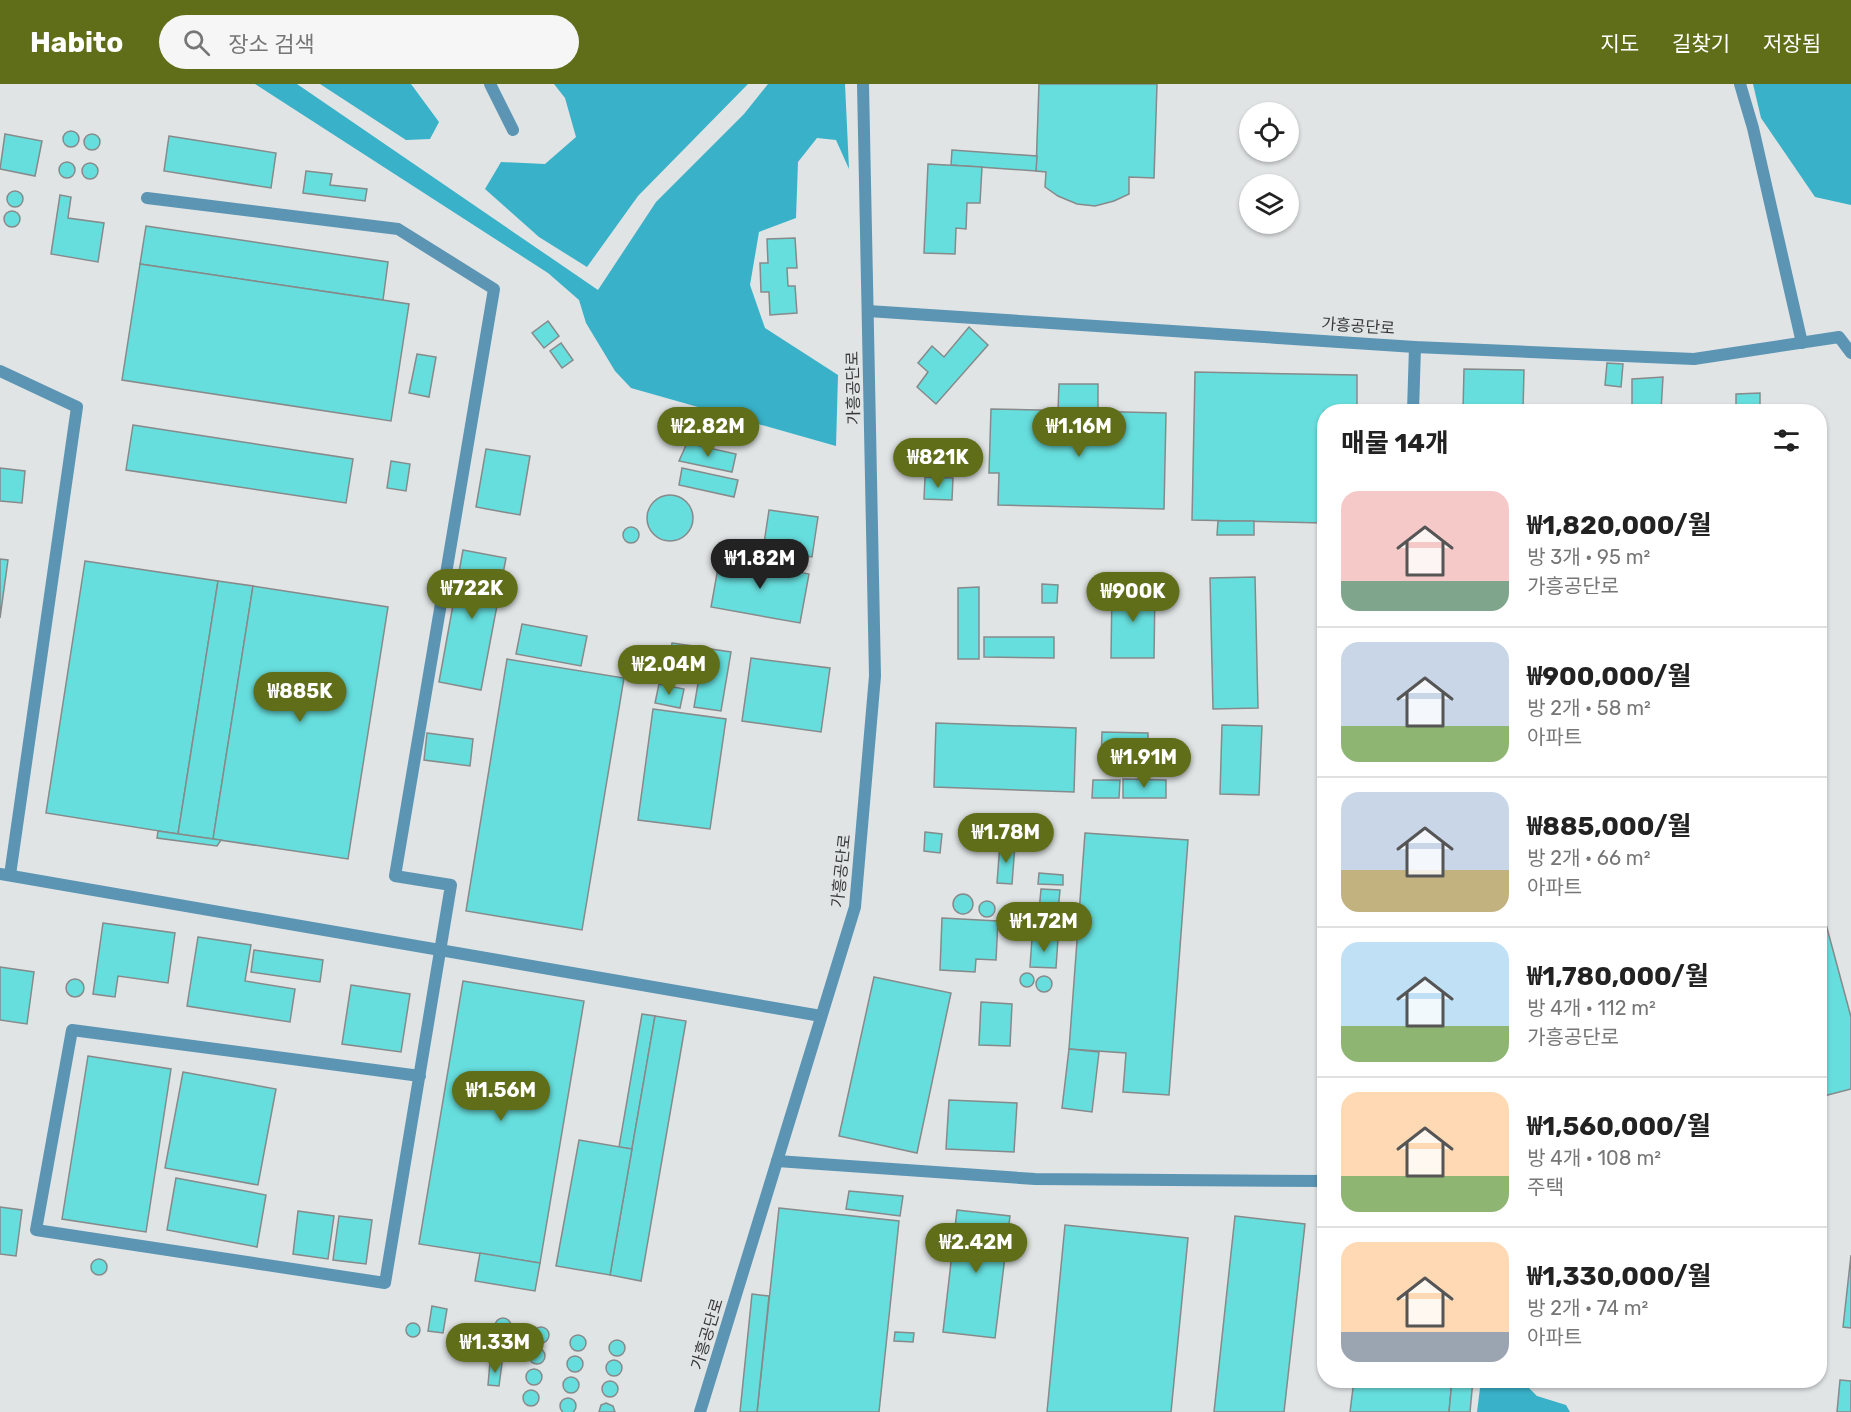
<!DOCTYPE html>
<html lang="ko">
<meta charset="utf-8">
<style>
:root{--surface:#fff;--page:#f6f6f6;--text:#222;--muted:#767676;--line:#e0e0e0;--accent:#616e19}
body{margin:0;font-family:Rubik,"Noto Sans KR",sans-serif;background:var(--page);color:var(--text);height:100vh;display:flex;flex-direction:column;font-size:22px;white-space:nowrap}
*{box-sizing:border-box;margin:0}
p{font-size:20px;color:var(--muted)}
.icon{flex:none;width:33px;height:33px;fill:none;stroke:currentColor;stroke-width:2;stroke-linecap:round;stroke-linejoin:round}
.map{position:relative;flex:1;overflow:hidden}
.side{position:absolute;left:1317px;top:320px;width:510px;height:984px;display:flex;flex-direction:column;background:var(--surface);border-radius:24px;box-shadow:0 2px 4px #0004}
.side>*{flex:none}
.controls{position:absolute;left:1239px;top:18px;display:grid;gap:12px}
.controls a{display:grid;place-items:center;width:60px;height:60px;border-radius:50%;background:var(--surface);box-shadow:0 2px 4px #0004;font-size:30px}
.price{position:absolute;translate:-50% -51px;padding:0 14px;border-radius:21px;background:var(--accent);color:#fff;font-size:20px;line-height:39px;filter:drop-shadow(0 2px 3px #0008)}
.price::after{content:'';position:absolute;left:50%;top:36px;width:18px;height:14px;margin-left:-9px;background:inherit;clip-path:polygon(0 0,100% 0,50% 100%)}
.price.active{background:#222;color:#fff}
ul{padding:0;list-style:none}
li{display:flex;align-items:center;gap:18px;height:150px;padding:0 24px}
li+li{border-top:2px solid var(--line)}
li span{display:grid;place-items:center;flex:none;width:168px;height:120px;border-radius:18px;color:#555}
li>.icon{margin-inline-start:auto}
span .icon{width:72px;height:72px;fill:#fffc;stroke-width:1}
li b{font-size:26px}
h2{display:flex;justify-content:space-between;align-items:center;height:72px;padding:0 24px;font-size:26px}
header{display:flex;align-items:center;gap:36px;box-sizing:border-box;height:84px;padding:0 30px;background:var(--accent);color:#fff}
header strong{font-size:28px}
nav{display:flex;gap:33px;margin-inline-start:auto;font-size:21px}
.search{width:420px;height:54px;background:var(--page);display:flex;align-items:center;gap:15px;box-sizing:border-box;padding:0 21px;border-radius:33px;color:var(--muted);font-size:22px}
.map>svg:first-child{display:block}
.forest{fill:#39b1c8}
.building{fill:#66dedd;stroke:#868a8a;stroke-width:1.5}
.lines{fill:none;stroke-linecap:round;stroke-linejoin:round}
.lane{stroke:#5b95b3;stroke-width:12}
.street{stroke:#5b95b3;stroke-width:12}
.labels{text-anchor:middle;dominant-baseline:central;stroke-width:6;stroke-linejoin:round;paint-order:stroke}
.street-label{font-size:16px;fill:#373939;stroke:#e0e4e5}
</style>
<header>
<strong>Habito</strong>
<div class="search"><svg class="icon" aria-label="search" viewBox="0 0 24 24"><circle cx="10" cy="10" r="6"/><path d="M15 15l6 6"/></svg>장소 검색</div>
<nav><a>지도</a><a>길찾기</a><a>저장됨</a></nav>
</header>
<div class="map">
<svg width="1851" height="1328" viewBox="0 0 1851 1328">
<rect width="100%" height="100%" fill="#e0e4e5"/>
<g class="forest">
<path d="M255,0H297L598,206L656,118L744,30L768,0H845L849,85L836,56L817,54L798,78L796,134L759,148L750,201L765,244L838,291L836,362L631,304L615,287L586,239L579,216L548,189Z"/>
<path d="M320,0H411L439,38L430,55L406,56Z"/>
<path d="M554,0H748L638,112L587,183L539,153L485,105L501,78L545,80L576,53L565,14Z"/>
<path d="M1753,0H1851V121L1815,113L1761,34Z"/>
<path d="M1481,1296H1521L1537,1312L1566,1321L1570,1328H1477Z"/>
</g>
<g class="building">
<path d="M1039,0H1157L1154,94L1129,93V110L1114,117L1095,122L1077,120L1058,112L1045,103L1046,88L1036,87Z"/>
<circle cx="71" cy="55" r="8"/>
<path d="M5,50L42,57L35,92L0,85Z"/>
<circle cx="92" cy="58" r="8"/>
<path d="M169,52L276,69L271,104L164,87Z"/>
<path d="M952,66L1037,72L1036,87L951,81Z"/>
<circle cx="67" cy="86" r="8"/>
<circle cx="90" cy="87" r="8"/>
<path d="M928,80L982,83L980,119H967L966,145L956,144L955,170L924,169Z"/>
<path d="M306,87L332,90L330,101L367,105L365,117L303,109Z"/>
<circle cx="15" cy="115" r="8"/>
<path d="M60,111L71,113L68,134L104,139L98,178L51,170Z"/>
<circle cx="12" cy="135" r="8"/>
<path d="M146,142L388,178L383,216L140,180Z"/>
<path d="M795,154L797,184H787L788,202H795L797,229L770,231L769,208H761L760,179H768L767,155Z"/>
<path d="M140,180L409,220L391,337L122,296Z"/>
<path d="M548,237L559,252L544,264L532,249Z"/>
<path d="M969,243L988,261L936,320L917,303L928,288L918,279L932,262L944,273Z"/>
<path d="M561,259L573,276L562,284L550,267Z"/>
<path d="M417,270L436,273L429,313L409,309Z"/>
<path d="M1607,279L1623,280L1621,303L1605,301Z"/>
<path d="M1464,285L1524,286L1523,327H1463Z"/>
<path d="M1195,288L1357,291V327H1324V439L1192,436Z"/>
<path d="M1663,293L1661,327H1632V295Z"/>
<path d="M1059,300H1098V327H1058Z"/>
<path d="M1760,309V327H1736V310Z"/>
<path d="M991,325L1166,329L1164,425L998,421L999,389H989Z"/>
<path d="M133,341L353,375L346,419L126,386Z"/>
<path d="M687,359L736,370L732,388L679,377Z"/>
<path d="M486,365L530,372L520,431L476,423Z"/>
<path d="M391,377L410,380L406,407L387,404Z"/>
<path d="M0,384L25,387L22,419L0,417Z"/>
<path d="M682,384L738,396L734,413L679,401Z"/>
<path d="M925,393L953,394L952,416L924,415Z"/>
<circle cx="670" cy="434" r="23"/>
<path d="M769,426L818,433L812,473L763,466Z"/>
<path d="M1218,437H1254V451H1217Z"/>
<circle cx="631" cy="451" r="8"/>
<path d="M463,466L506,474L481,606L439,598Z"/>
<path d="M720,473L809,490L800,539L711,523Z"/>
<path d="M0,475L8,476L0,534Z"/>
<path d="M85,477L218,497L178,750L46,729Z"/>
<path d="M1255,493L1258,624L1213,625L1210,494Z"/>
<path d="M218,497L253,502L213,755L178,750Z"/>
<path d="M1042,500L1058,501L1057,519H1042Z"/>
<path d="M253,502L388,523L348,775L213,755Z"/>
<path d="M979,503V575H958V504Z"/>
<path d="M1112,504H1155L1154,574H1111Z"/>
<path d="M522,540L587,552L581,582L516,570Z"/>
<path d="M984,553H1054V574L984,573Z"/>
<path d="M672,559L700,563L697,584L669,579Z"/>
<path d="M704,564L731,568L721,627L694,623Z"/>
<path d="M751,574L830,584L821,648L742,637Z"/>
<path d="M507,575L624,594L582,846L466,827Z"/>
<path d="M659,600L684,605L680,624L655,619Z"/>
<path d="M653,625L726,635L710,745L638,736Z"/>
<path d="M936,639L1076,644L1074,708L934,703Z"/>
<path d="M1222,641L1262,642L1259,711L1220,710Z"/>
<path d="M1102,648L1148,649V681L1101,680Z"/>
<path d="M427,649L473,655L470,682L424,676Z"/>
<path d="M1123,695L1166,696V714H1123Z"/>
<path d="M1093,696H1120L1119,714H1092Z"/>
<path d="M158,747L213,755L221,756L217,762L157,754Z"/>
<path d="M925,748L942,750L940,769L924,767Z"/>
<path d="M1085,749L1188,756L1169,1011L1123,1008L1126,969L1069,965Z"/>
<path d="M1000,759L1015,760L1012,800L997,799Z"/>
<path d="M1039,789L1063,791V801L1038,800Z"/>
<path d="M1041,805L1060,806L1056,850L1037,849Z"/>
<circle cx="963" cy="820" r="10"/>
<circle cx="987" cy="825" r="8"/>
<path d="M1820,818L1851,933V1005L1820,1013Z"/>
<path d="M942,834L998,837L996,876L976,875L975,888L940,886Z"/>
<path d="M103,839L175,849L168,899L118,892L115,913L93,910Z"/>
<path d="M198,853L251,861L245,897L295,905L290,938L187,922Z"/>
<path d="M1032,854L1058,855L1056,884L1030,883Z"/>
<path d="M254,866L323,876L320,898L251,888Z"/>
<path d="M0,883L34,888L27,940L0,936Z"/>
<circle cx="1027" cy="896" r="7"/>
<circle cx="1044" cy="900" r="8"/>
<path d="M874,893L951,909L917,1069L839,1052Z"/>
<circle cx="75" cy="904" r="9"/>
<path d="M463,897L584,917L540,1179L419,1160Z"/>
<path d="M351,901L410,910L401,968L342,960Z"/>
<path d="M981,918L1012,920L1010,962L979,961Z"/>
<path d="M642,930L655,932L632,1065L619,1063Z"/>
<path d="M655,932L686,937L641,1197L610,1191Z"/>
<path d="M1069,965L1099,968L1092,1028L1062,1024Z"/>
<path d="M88,972L171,985L146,1148L62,1135Z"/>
<path d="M183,988L276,1005L258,1101L165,1084Z"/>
<path d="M949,1016L1017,1019L1014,1068L946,1065Z"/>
<path d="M579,1056L632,1065L610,1191L556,1182Z"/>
<path d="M176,1094L266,1111L257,1163L167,1146Z"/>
<path d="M849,1107L903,1112L900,1132L846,1125Z"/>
<path d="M0,1123L22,1126L16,1172L0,1170Z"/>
<path d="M779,1124L899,1137L879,1328H757Z"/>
<path d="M957,1126L1010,1132L995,1254L943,1248Z"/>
<path d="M298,1127L334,1132L328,1175L293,1170Z"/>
<path d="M339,1132L372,1136L366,1180L333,1176Z"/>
<path d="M1235,1132L1305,1140L1284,1328H1214Z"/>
<path d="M1065,1141L1188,1154L1171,1328H1047Z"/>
<path d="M480,1169L540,1179L535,1207L475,1197Z"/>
<path d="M1851,1171V1244L1843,1243Z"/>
<circle cx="99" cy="1183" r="8"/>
<path d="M752,1210L769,1212L757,1328H740Z"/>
<path d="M432,1222L447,1225L443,1249L428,1247Z"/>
<circle cx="503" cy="1242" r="8"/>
<circle cx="413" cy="1246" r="7"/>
<circle cx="541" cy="1251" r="8"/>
<path d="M895,1248L914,1249L913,1258L894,1257Z"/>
<circle cx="578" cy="1259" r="8"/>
<circle cx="500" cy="1263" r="8"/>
<circle cx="617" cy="1264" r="8"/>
<circle cx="537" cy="1272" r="8"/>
<circle cx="575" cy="1280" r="8"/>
<circle cx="614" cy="1284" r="8"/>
<path d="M490,1278L502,1279L499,1302L488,1301Z"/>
<circle cx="534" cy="1293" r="8"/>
<circle cx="571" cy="1301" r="8"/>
<path d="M1354,1296H1452L1449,1328H1350Z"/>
<path d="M1452,1296H1473L1470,1328H1449Z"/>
<path d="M1840,1296L1851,1297V1328H1837Z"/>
<circle cx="610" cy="1305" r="8"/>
<circle cx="531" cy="1314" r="8"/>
<circle cx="568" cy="1322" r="8"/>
<path d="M606,1319L613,1322L615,1328H599L601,1321Z"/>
</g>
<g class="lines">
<g class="lane">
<path d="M147,114L398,145L494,205L395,792L451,801L385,1199L36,1146L72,946L420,992"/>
<path d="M0,287L77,323L10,791"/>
</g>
<g class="street">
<path d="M490,0L513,46"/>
<path d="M1740,0L1753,44L1802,259"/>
<path d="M868,227L1415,263L1694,275L1839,253L1851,269"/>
<path d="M1413,327L1415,263"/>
<path d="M0,790L821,932"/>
<path d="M777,1077L1035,1095L1324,1097"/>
<path d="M700,1328L855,823L875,592L863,0"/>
</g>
</g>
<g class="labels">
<g class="street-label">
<text transform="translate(1358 242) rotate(4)">가흥공단로</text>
<text transform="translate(853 304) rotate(-91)">가흥공단로</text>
<text transform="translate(841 787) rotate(-84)">가흥공단로</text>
<text transform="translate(707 1250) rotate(-73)">가흥공단로</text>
</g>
</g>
</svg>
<div class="controls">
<a><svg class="icon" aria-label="locate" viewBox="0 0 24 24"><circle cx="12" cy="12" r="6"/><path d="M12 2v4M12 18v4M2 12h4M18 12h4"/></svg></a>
<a><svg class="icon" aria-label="layers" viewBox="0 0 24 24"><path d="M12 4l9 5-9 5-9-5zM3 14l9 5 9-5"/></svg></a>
</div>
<b class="price" style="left:708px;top:374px">₩2.82M</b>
<b class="price" style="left:1079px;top:374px">₩1.16M</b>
<b class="price" style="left:938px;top:405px">₩821K</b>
<b class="price active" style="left:760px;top:506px">₩1.82M</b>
<b class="price" style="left:472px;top:536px">₩722K</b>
<b class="price" style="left:1133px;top:539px">₩900K</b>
<b class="price" style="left:669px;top:612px">₩2.04M</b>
<b class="price" style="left:300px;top:639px">₩885K</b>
<b class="price" style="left:1144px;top:705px">₩1.91M</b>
<b class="price" style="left:1006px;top:780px">₩1.78M</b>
<b class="price" style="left:1044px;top:869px">₩1.72M</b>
<b class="price" style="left:501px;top:1038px">₩1.56M</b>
<b class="price" style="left:976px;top:1190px">₩2.42M</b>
<b class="price" style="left:495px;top:1290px">₩1.33M</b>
<section class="side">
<h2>매물 14개<svg class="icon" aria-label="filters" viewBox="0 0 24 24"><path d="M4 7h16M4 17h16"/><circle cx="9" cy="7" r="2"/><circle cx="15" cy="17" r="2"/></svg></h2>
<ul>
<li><span style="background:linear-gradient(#f6c9c9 75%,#7fa58c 0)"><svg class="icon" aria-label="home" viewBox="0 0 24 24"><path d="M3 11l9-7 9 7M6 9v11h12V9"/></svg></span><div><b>₩1,820,000/월</b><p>방 3개 · 95 m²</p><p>가흥공단로</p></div></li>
<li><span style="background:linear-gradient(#c9d6e8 70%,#8fb573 0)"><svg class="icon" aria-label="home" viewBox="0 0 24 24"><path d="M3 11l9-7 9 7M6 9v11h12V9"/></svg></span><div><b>₩900,000/월</b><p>방 2개 · 58 m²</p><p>아파트</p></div></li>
<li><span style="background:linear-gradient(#c9d6e8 65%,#c2b280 0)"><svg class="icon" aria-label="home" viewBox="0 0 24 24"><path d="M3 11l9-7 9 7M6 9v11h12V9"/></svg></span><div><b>₩885,000/월</b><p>방 2개 · 66 m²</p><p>아파트</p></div></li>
<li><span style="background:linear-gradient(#bfe0f5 70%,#8fb573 0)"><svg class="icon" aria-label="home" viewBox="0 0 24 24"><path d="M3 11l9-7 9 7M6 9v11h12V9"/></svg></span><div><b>₩1,780,000/월</b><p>방 4개 · 112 m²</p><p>가흥공단로</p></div></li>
<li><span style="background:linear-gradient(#ffd9b3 70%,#8fb573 0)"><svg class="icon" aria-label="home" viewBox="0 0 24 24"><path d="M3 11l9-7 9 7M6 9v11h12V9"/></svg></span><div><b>₩1,560,000/월</b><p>방 4개 · 108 m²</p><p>주택</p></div></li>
<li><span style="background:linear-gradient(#ffd9b3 75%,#9aa5b1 0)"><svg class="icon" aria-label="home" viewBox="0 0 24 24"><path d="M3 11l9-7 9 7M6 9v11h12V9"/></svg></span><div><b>₩1,330,000/월</b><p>방 2개 · 74 m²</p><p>아파트</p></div></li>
</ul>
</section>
</div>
